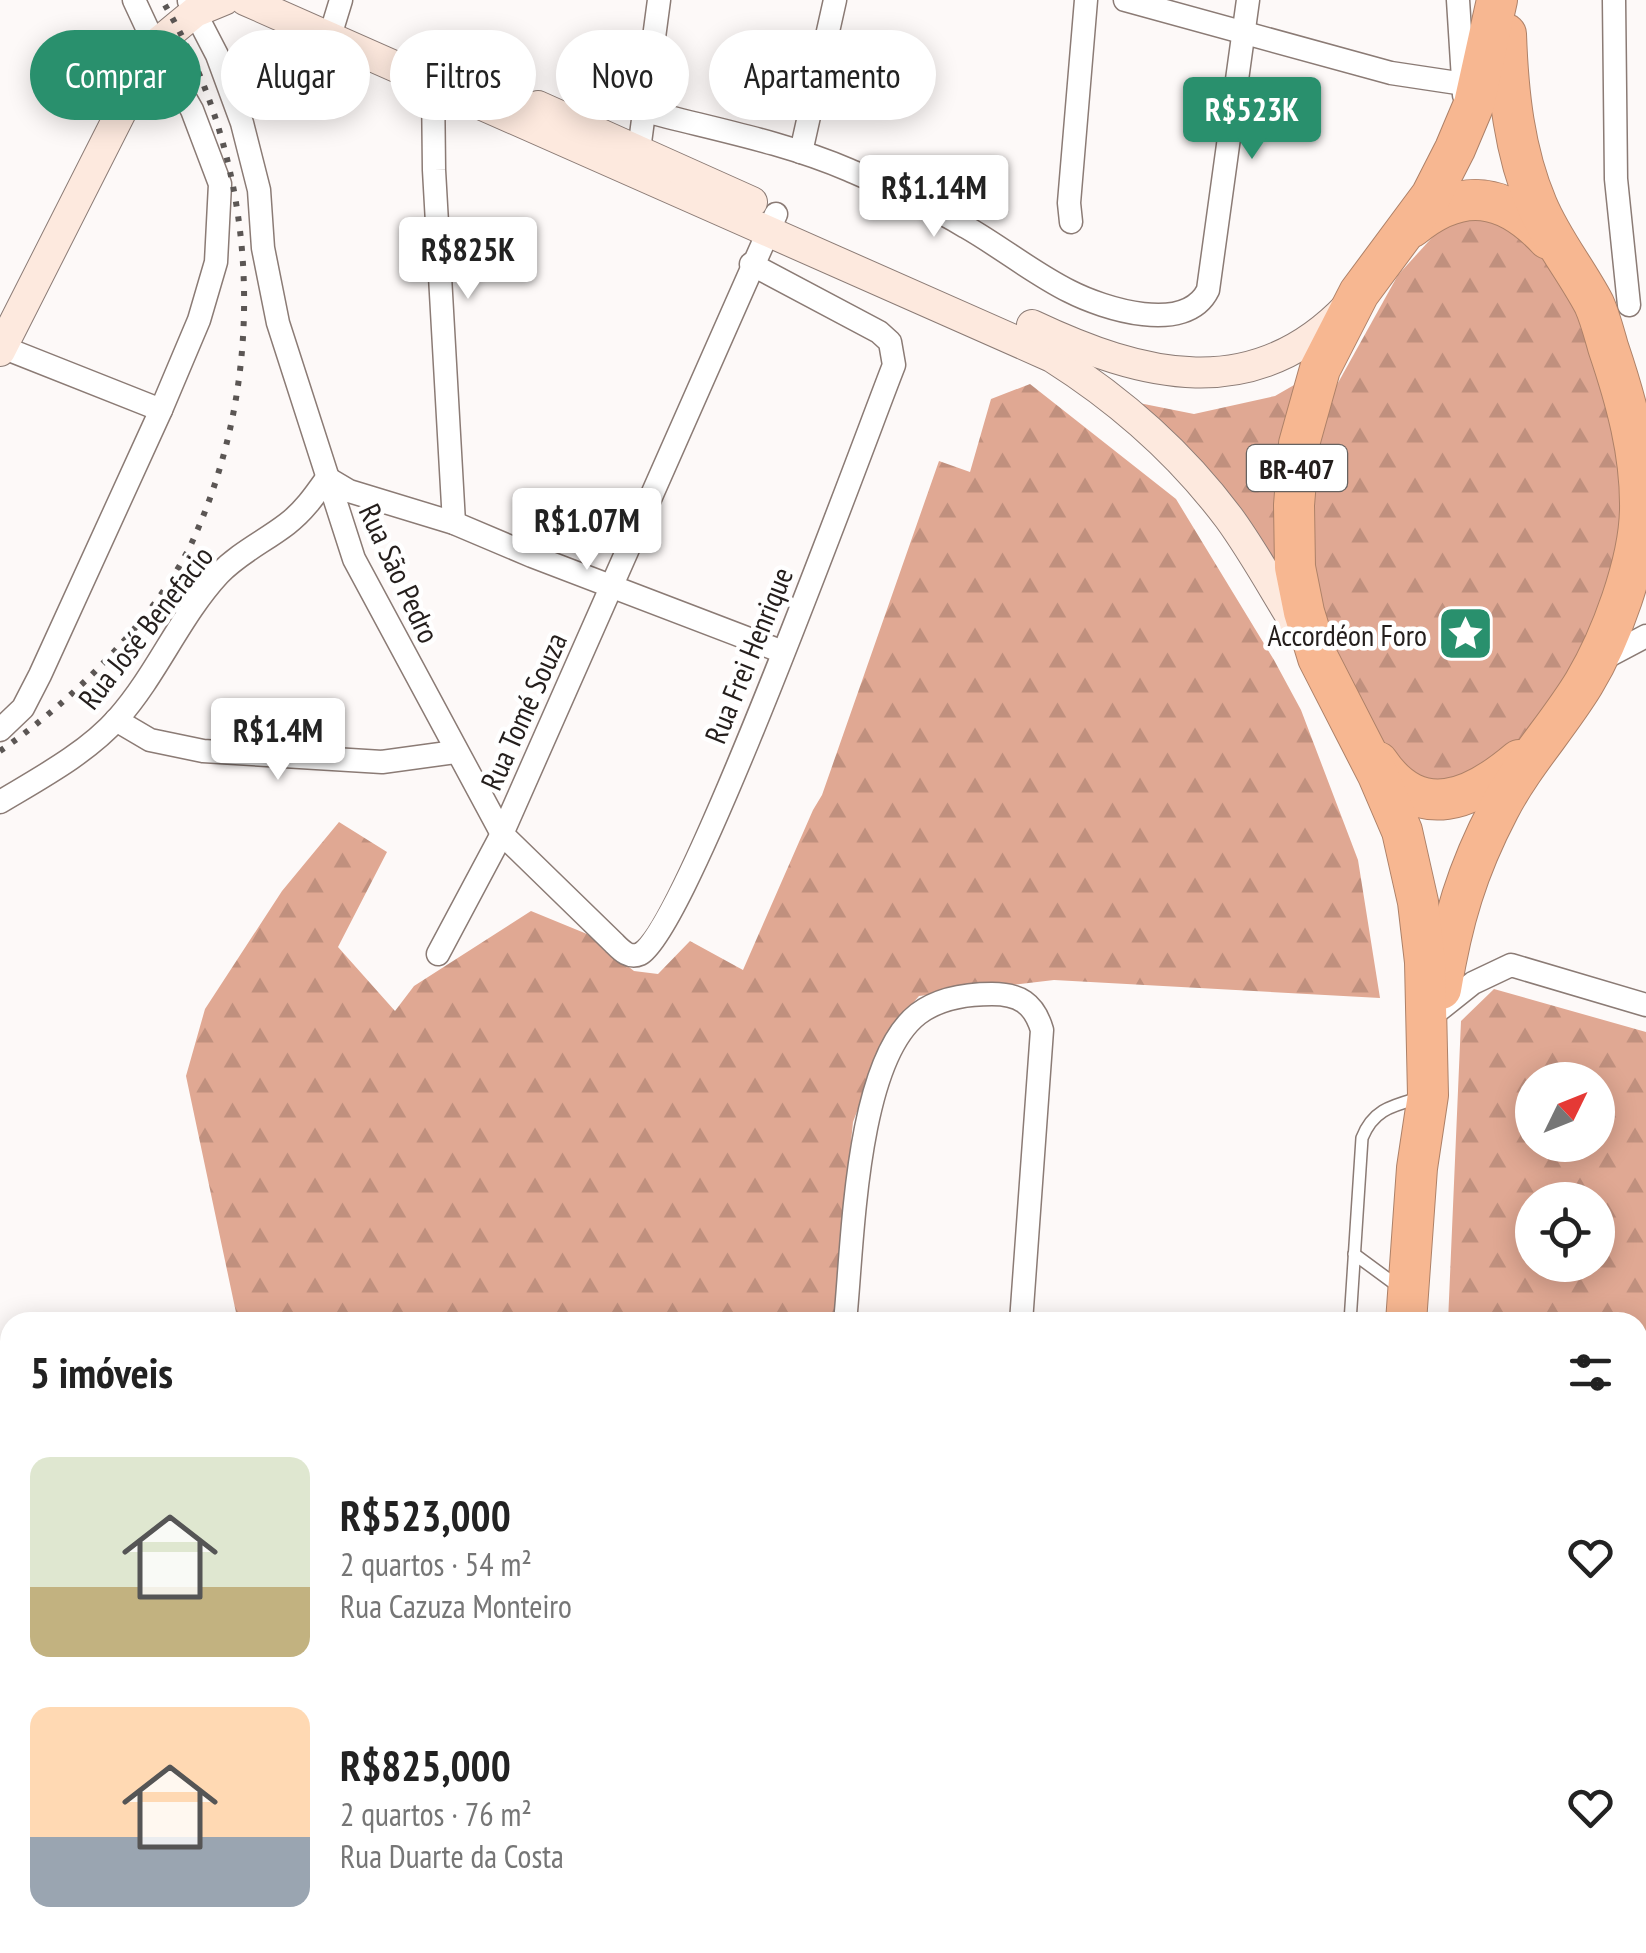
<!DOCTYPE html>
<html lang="pt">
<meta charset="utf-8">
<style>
:root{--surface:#fff;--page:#f2f2f2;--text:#222;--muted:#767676;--accent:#29906d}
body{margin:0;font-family:"PT Sans Narrow",sans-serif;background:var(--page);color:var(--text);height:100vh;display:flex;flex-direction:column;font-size:38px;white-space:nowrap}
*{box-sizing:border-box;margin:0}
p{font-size:32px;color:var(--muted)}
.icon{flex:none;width:55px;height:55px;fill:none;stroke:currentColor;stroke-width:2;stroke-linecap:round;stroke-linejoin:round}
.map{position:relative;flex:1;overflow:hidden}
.panel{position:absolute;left:0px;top:1312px;width:1648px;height:642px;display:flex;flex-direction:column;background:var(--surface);border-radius:30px 30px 0 0;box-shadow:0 5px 25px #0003}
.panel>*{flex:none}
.top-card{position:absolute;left:30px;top:30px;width:1000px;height:90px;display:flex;gap:20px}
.needle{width:65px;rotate:47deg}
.controls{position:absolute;left:1515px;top:1062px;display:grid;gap:20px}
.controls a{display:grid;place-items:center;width:100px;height:100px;border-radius:50%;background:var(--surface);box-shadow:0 5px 25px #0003;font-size:50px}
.price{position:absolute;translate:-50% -85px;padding:0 22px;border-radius:10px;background:#fff;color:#222;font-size:32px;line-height:65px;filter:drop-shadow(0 2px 5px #0008)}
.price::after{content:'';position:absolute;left:50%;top:60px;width:30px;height:22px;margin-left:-15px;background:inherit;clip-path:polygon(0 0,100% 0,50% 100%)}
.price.current{background:var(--accent);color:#fff}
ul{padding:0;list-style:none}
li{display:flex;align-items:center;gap:30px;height:250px;padding:0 30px}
li span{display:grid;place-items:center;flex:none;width:280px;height:200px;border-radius:20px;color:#555}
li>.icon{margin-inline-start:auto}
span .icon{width:120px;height:120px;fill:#fffc;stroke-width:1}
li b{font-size:42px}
h2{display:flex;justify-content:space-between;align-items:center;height:120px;padding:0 30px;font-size:42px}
.tag{padding:0 35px;border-radius:45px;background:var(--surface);box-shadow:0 5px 25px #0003;font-size:35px;line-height:90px}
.tag.current{background:var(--accent);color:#fff}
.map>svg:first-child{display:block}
.forest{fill:url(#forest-firs);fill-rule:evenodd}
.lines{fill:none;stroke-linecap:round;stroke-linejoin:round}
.lane-casing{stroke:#8b7b75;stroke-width:14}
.street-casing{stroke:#8b7b75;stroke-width:25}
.secondary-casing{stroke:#8b7b75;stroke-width:32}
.highway-casing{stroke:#ad8168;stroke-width:42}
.lane{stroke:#fff;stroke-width:11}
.street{stroke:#fff;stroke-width:22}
.secondary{stroke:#fde9de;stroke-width:30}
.highway{stroke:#f7b791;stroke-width:40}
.rail{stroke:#5b5654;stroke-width:6;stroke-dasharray:5 10;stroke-linecap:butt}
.labels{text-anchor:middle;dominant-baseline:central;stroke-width:9;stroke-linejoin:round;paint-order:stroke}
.shield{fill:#fff;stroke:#666260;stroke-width:2.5}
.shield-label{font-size:28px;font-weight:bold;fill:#241e1c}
.street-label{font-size:30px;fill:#241e1c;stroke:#fff}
.poi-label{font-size:30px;fill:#241e1c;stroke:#fff;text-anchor:end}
</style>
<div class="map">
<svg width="1646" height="1953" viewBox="0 0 1646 1953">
<defs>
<pattern id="forest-firs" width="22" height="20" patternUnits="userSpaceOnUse" patternTransform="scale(2.5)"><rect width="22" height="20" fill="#e0a893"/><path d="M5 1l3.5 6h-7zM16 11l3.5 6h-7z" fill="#c0907e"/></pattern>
</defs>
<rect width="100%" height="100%" fill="#fdf9f8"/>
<g class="forest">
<path d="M1460,219L1486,220L1535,240L1587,329L1627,450L1621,559L1563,699L1488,774L1427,788L1372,734L1346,691L1305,555L1310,462L1334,390L1398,275L1438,231Z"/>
<path d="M1308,377L1280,583L1139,403L1194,414L1275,396Z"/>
<path d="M1030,384L1176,499L1274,660L1301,710L1358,860L1380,998L1054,980L919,996L887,1033L853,1122L833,1322H238L186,1076L205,1009L282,891L339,822L387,852L338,947L395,1011L414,986L531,911L587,934L634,971L658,974L690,941L743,970L813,810L822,795L939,461L970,472L991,399Z"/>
<path d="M1494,989L1646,1032V1761L1638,1757V1322H1448L1461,1021ZM1598,1080V1145H1532V1080ZM1598,1200V1265H1532V1200Z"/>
<path d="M364,1945H1064L1061,1953H370Z"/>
</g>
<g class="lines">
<defs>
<g id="lane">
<path d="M1354,1254L1399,1287"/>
<path d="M1350,1322L1362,1138C1373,1110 1391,1106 1419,1098"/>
</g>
<g id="street">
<path d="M1125,0L1391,73L1464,84"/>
<path d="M1458,0L1464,95"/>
<path d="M1614,0L1616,179L1629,305"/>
<path d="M189,1L217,55L242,123L259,190L263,248L278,323L354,559L502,834L614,943C621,950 629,959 640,954C686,931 863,444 894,365L890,342L879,332L751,264"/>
<path d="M330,36L341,0"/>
<path d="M433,83L434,170L454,523"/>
<path d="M645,111C713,129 784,142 849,170C888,187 930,205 966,227C1001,247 1033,273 1069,291C1104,309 1186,335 1208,290L1248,0"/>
<path d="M801,152L835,0"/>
<path d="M637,165L659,0"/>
<path d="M1071,222L1069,203L1086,0"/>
<path d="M2,347L161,410"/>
<path d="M1597,662L1646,636"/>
<path d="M116,720L150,740L203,751L382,762L455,752"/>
<path d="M0,730L23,708L40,675L161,410L199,320L216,262L220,184L192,110L155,45L134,0"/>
<path d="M0,802C40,778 87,753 118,718C157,674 180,616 219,574C239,553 265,541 287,524C304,511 315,495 327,478L349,491L454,523L532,556L783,652"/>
<path d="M438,954L502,834L776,214"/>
<path d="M1439,1010L1473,983L1511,965L1646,1005"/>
<path d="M845,1322C853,1245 855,1063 918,1014C939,998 967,994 992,994C1019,994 1034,1003 1042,1030L1021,1322"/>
<path d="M0,1376L10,1392"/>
<path d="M0,1645L10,1658"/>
<path d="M228,1945L238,1953"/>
<path d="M346,1945L351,1953"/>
<path d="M1119,1953L1121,1945"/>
</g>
<g id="secondary">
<path d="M245,0L1052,357C1120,400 1181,454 1229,518C1256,555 1278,597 1303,636"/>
<path d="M538,106L752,202"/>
<path d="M1032,325C1142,377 1253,406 1348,306"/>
<path d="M0,351L155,45L195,12L224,0"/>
<path d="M1638,1858L1646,1859"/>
</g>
<g id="highway">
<path d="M1412,227C1462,186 1505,193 1548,239"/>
<path d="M1378,762C1420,824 1473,799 1519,760"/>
<path d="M1441,989C1452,921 1467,870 1499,809C1522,764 1558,726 1584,683C1611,638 1639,563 1640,510C1641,454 1626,400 1608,347C1604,333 1600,317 1594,304C1576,270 1552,241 1537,205C1514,151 1508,92 1506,34"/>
<path d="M1406,1322L1417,1168L1428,1095L1425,962L1418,902L1402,831L1378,775L1318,658L1304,612L1295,567L1294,505L1299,444L1320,369L1359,293L1431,196L1455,149L1474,104L1497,0"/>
<path d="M1367,1953V1945"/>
</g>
</defs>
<use href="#lane" class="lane-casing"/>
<use href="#street" class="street-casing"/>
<use href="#secondary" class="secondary-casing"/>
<use href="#highway" class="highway-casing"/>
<use href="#lane" class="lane"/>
<use href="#street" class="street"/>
<use href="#secondary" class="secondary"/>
<use href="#highway" class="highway"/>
<path class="rail" d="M0,751C69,704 158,617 193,540C271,368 259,162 162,0"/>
</g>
<defs>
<symbol id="sight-square" viewBox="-11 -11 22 22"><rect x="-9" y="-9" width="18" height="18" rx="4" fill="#29906d" stroke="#fff"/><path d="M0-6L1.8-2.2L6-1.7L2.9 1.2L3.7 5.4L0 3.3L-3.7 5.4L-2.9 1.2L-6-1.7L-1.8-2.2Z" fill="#fff"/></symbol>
</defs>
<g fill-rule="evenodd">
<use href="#sight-square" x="1434" y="602" width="63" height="63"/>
</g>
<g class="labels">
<rect class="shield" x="1247" y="445" width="100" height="46" rx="8"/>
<g class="shield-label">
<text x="1297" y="468">BR-407</text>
</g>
<g class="street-label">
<text transform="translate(400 573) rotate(65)">Rua São Pedro</text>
<text transform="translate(145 627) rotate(-52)">Rua José Benefacio</text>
<text transform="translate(748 655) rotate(-68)">Rua Frei Henrique</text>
<text transform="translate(523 711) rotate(-66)">Rua Tomé Souza</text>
</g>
<g class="poi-label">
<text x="1427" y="634">Accordéon Foro</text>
</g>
</g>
</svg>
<div class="controls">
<a><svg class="needle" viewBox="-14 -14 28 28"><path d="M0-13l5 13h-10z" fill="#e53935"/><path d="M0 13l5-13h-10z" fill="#767676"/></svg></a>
<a><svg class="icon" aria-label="locate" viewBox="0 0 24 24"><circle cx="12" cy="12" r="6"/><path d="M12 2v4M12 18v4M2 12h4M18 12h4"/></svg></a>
</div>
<b class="price current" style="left:1252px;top:162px">R$523K</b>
<b class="price" style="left:934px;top:240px">R$1.14M</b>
<b class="price" style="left:468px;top:302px">R$825K</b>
<b class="price" style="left:587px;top:573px">R$1.07M</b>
<b class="price" style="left:278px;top:783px">R$1.4M</b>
<div class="top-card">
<a class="tag current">Comprar</a>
<a class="tag">Alugar</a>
<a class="tag">Filtros</a>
<a class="tag">Novo</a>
<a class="tag">Apartamento</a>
</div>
<section class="panel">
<h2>5 imóveis<svg class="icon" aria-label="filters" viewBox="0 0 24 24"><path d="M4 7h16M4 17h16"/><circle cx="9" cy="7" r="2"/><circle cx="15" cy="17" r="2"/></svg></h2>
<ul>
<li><span style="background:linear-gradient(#dfe7d0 65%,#c2b280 0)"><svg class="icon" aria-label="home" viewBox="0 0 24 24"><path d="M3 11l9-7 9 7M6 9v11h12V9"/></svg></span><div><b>R$523,000</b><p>2 quartos · 54 m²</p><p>Rua Cazuza Monteiro</p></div><svg class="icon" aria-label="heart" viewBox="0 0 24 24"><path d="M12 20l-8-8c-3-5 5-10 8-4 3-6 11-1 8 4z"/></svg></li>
<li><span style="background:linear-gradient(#ffd9b3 65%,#9aa5b1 0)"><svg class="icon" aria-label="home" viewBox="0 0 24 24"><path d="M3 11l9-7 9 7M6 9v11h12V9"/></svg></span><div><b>R$825,000</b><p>2 quartos · 76 m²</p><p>Rua Duarte da Costa</p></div><svg class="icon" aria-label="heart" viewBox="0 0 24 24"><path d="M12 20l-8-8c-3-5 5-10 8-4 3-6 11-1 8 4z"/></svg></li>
</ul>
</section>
</div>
